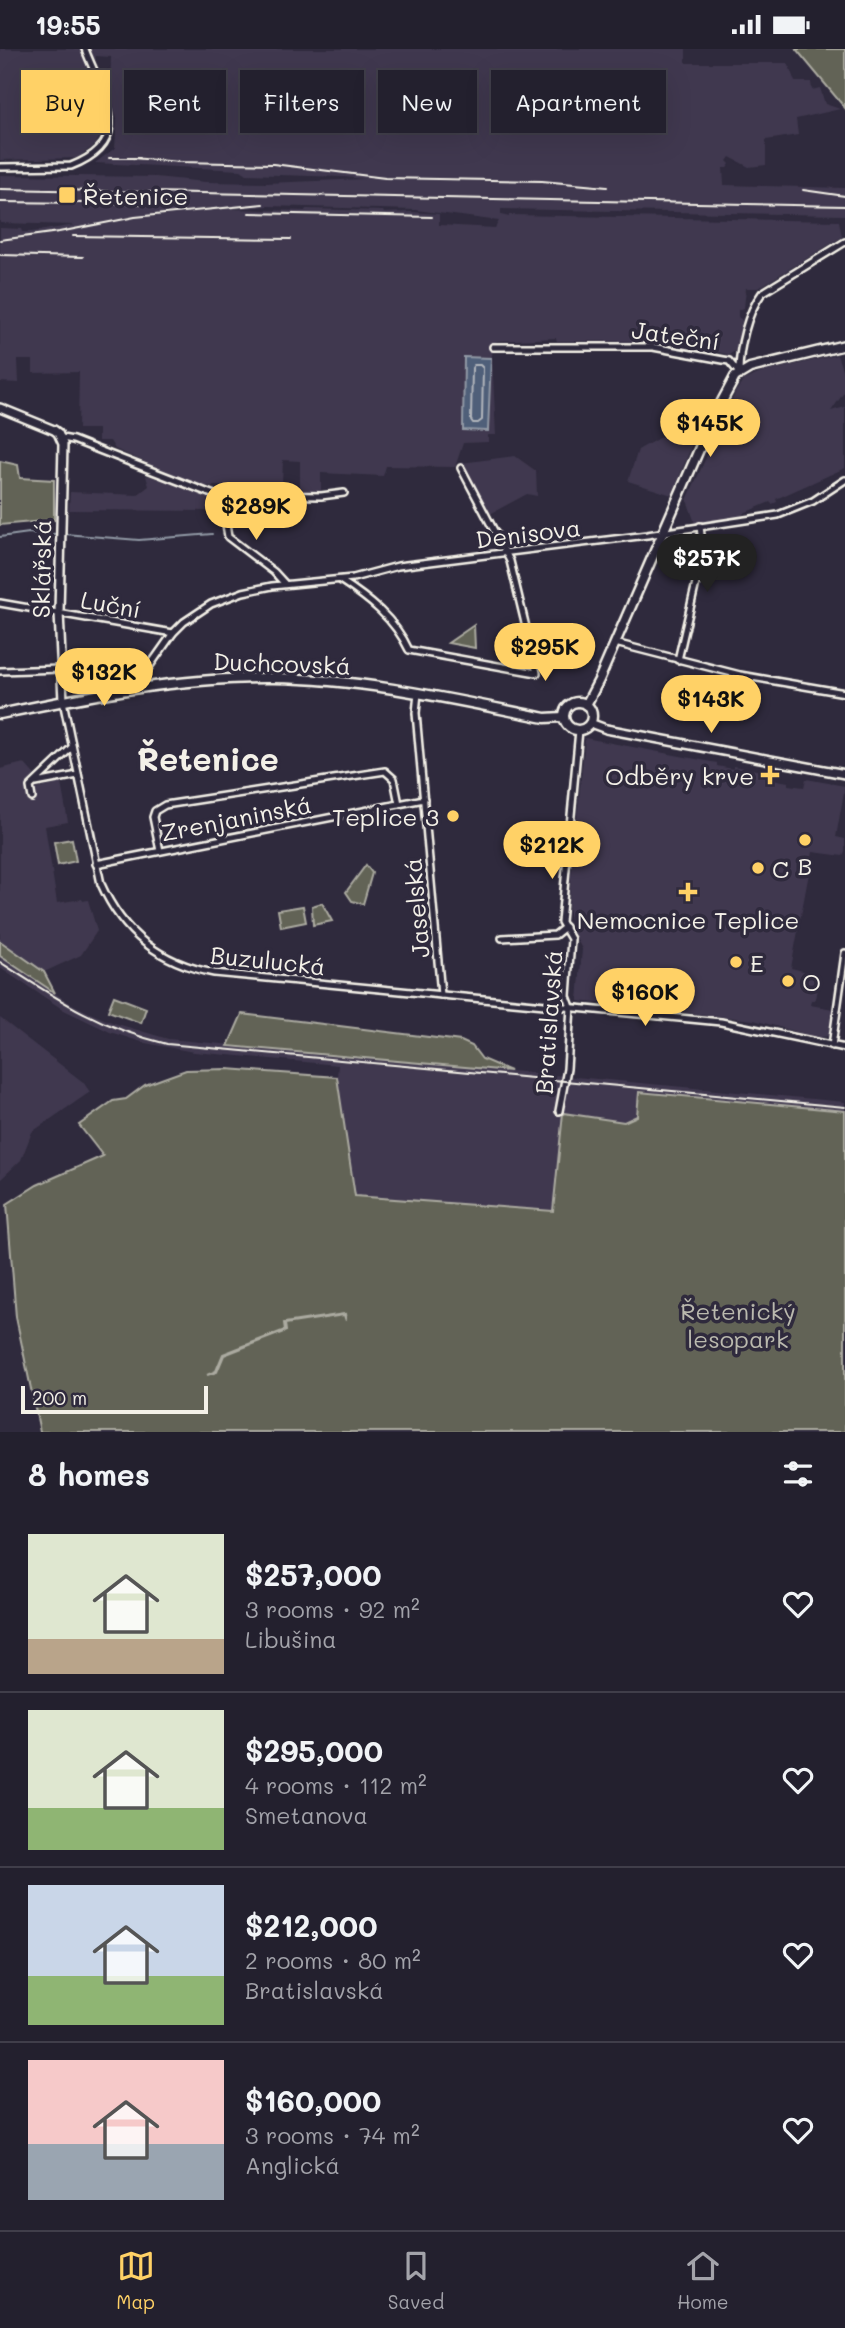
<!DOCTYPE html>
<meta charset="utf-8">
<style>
:root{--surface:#23202e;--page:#2b2836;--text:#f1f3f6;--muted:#a3a3aa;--line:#403e4a;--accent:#ffd166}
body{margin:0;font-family:Mali,sans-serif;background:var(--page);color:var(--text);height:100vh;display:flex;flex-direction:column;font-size:26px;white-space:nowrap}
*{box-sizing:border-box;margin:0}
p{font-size:23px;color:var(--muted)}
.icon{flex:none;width:38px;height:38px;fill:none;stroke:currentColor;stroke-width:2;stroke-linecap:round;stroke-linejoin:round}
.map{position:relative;height:1383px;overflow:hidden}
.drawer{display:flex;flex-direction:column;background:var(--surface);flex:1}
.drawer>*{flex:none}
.banner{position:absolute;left:21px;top:21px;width:803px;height:63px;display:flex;gap:14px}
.scale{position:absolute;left:21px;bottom:18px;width:187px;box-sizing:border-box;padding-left:7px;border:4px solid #f4f1e8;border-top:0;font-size:19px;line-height:24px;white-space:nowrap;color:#f4f1e8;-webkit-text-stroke:5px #2f2a3d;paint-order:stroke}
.price{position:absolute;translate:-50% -60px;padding:0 16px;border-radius:24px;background:var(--accent);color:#111;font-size:23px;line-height:46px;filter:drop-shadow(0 2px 4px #0008)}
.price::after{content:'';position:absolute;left:50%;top:42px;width:21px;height:16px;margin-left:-10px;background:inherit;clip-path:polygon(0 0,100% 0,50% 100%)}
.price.on{background:#222;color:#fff}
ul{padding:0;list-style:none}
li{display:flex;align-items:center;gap:21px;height:175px;padding:0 28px}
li+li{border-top:2px solid var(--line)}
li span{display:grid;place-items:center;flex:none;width:196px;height:140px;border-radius:0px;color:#555}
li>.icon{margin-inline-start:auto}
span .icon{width:84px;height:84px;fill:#fffc;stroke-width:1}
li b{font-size:30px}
h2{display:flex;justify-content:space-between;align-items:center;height:84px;padding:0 28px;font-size:30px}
.pill{padding:0 24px;border-radius:0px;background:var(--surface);box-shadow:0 7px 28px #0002,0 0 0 2px var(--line);font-size:24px;line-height:63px}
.pill.on{background:var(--accent);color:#111}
.status{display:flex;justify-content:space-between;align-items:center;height:49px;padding:0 35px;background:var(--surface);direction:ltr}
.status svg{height:19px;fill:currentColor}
.menu{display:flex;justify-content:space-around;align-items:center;height:98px;border-top:2px solid var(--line);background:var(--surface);font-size:19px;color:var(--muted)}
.menu a{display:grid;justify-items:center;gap:4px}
.menu .on{color:var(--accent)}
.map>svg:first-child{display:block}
.built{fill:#40394f;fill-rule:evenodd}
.green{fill:#626457;stroke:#abaaa0;stroke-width:2;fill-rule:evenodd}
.water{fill:#4f5e79;stroke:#9199a5;stroke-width:2}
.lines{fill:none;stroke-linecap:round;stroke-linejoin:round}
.shore{stroke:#b2b6bc;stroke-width:2}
.stream{stroke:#9199a5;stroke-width:2}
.minor-casing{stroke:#f4f1e8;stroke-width:10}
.tertiary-casing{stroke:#f4f1e8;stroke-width:12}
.secondary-casing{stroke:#f4f1e8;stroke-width:13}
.minor{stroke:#2f2a3d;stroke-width:5}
.tertiary{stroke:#2f2a3d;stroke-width:7}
.secondary{stroke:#2f2a3d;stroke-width:8}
.rail{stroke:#f4f1e8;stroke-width:2}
.poi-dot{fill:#ffd166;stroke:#2f2a3d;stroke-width:2.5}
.labels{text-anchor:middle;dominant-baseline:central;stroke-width:7;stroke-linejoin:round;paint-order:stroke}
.poi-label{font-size:24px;fill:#f4f1e8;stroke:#2f2a3d;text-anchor:start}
.street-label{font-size:24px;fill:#f4f1e8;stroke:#2f2a3d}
.park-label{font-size:24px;fill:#bab9ae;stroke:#2f2a3d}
.district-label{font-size:32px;font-weight:bold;fill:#f4f1e8;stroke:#2f2a3d}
</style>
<div class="status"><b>19:55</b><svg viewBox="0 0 49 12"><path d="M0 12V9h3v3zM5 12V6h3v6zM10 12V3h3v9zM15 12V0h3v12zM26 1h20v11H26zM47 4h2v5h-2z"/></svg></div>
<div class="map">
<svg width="845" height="1383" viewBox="0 0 845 1383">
<rect width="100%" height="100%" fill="#2f2a3d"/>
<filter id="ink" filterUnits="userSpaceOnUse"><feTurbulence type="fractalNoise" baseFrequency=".0143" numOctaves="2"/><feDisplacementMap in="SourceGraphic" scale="14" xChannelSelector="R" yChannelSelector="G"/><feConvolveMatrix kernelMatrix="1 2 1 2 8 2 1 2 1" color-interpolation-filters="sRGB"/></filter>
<g filter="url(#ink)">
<g class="built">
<path d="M0,0H81L88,24L102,55L105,78L95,96L77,109L0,111Z"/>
<path d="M90,0H686V14H788L795,33H811L812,41L820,39L825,55L840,60L796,70L798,86L766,91V116L749,118L730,108L727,112L730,115L727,119H723L724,136L845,139V166L501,160V166L509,168V166L839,172L842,188L758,239H746L744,259L738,261V268L742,271L736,301L729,306L714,302L710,292L707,293L557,292L556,289L497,292L493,295L492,307L496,386H488V393L463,394L455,418L386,417L383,427L321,424V445L300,444V412L283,411L282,434L265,437H200L115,400L110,392H98V380H78L79,323L33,324V311H18L19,334L0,333V179L21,180L22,183H32L75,176L0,174V126L156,128L205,133L267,134L365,130L344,128L247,125L241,121L95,114L115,99L117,70L110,45L111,8L96,7L95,12ZM269,157L416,161L499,172L495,179L439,176V165L412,163L384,164L383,162L306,160L305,162L232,160Z"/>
<path d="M837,306L845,329V342L831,362L845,358V419L776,450L777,453L772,455L770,453L744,464L740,468L695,474L687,451L736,342L744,331L763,323Z"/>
<path d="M669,383L693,393L672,446L628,432L638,401Z"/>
<path d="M515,407L536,422L537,447L527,445L488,466L461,414Z"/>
<path d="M146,427H150L213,450L214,462L69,461L70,443L137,446L149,437Z"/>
<path d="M585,689L717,714V717L733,720V717L773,724L772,730L788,733V736L804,738L806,730L845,737L836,788L845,790V802L843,807L813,803L791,919L819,926L815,951H811L810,956L833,960L828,987L818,989L754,971L578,952L582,900L572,881L568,858Z"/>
<path d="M24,714L39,731L37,740L61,734L68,773L45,777L57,854L82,850L83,852L88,851L97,882L81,906L44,923L0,892V720Z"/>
<path d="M0,907L68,953L90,964L114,974L168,990L845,1053V1062L640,1043L637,1067L624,1073L563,1064L554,1162L355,1147L337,1028L338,1016L194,1003L145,994L110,983L64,961L0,919Z"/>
<path d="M0,969L83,1033L90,1043L32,1083L21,1111L0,1131Z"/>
</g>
<g class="green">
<path d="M796,0H845V59Z"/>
<path d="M0,412L18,416L20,429L54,431V471L0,476Z"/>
<path d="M474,576L475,599L448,594Z"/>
<path d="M72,790L76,812L58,816L54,793Z"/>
<path d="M366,816L372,824L363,855L352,852L346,843Z"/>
<path d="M322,854L332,872L313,876L312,857Z"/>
<path d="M303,857L306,873L281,878L278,861Z"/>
<path d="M0,892L44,923L55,944L0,907Z"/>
<path d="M114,947L146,959L141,974L108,962Z"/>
<path d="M242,965L461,992L472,997L482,1010L510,1022L228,997Z"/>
<path d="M227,1020L337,1028L355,1147L553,1162L563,1064L624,1073L637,1067L639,1043L845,1062V1383H40L16,1268L7,1155L37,1136L103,1107L79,1076L113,1052L126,1050L145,1036L164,1029L186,1021ZM345,1265L346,1272L344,1266L285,1275L286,1282L224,1306L217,1323L207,1326L216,1322L223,1305L285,1281L284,1274Z"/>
</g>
<path class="water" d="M464,308L491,309L488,382L463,381Z"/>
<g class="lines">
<path class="shore" d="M474,316H480L483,319L482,371L478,374H473L471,371L472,319Z"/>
<g class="stream">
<path d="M64,485L139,491L212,485"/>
<path d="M0,488L29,484L58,485"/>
</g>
<defs>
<g id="minor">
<path d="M0,118L71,117C138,91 102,46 85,0"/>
<path d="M493,298H653L723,311L729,312L739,324"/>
<path d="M739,324C739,299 747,264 762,244L845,193"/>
<path d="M62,389L73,391L222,449L262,446L321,447L344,444"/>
<path d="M222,449L228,488L274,523L285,535"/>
<path d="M340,531C369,550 394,569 409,601L537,624L510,512L461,419"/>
<path d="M0,554L173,584"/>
<path d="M615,594L740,626L845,644"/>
<path d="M678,611L703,504L700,477"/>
<path d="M0,622L61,620"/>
<path d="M139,638L142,628L173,584L184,573L211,555L243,543L272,537L353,529L398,517L647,486L778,466L813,452L845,431"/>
<path d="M418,644L416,664L441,946"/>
<path d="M63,652L101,835C123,885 160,914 214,924L721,973L845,999"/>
<path d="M36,734L78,726"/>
<path d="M32,749L30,738L72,698"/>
<path d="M160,802L153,768L155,762L165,756L385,722L394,730L399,755"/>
<path d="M96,815L424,750"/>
<path d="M502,889L555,886L565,878"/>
<path d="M832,997L845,904"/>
<path d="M559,1062L567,1020L571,958L567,947L571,890L561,873L579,681"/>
</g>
<g id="tertiary">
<path d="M0,359L54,381L58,384L63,395L59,563L63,652"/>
<path d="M590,674L606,680L845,725"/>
</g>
<g id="secondary">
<circle cx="578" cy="667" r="14"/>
<path d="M586,656L599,631L711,373L735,328L750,319L845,296"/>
<path d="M0,665C91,646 180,628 273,629C365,630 455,651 545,669L563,668"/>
</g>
</defs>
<use href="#minor" class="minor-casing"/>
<use href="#tertiary" class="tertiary-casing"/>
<use href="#secondary" class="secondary-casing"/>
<use href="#minor" class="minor"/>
<use href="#tertiary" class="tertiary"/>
<use href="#secondary" class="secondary"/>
<g class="rail">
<path d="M109,109H140"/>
<path d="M132,109L180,113L273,115L385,129L542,132L607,138"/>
<path d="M0,140L845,157"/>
<path d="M803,141L845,147"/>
<path d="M0,153L168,155"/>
<path d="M249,164L432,168"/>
<path d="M73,187L291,190"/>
<path d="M0,191L59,183L135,168L263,155"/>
<path d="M0,206L83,208"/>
<path d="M0,913C57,950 100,979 167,995L845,1058"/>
</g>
</g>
</g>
<g class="poi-dot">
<rect x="58" y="137" width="18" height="18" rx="3.5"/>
<path d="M766.5 715.5h7v7h7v7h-7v7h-7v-7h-7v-7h7z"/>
<circle cx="453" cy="767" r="7"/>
<circle cx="805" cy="791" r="7"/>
<circle cx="758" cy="819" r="7"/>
<path d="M684.5 832.5h7v7h7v7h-7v7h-7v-7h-7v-7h7z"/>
<circle cx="736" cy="913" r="7"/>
<circle cx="788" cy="932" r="7"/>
</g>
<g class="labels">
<g class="poi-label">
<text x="83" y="146">Řetenice</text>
<text x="754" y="726" text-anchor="end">Odběry krve</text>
<text x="439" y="767" text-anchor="end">Teplice 3</text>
<text x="805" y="816" text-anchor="middle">B</text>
<text x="772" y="819">C</text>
<text x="688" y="870" text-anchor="middle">Nemocnice Teplice</text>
<text x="750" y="913">E</text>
<text x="802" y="932">O</text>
</g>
<g class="street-label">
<text transform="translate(676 286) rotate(8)">Jateční</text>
<text transform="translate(528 484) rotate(-7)">Denisova</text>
<text transform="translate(41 520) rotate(-89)">Sklářská</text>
<text transform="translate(111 555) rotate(10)">Luční</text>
<text transform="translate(282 614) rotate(2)">Duchcovská</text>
<text transform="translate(236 769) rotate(-11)">Zrenjaninská</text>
<text transform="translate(416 859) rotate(-95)">Jaselská</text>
<text transform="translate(268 911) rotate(6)">Buzulucká</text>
<text transform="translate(548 973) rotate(-86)">Bratislavská</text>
</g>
<g class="park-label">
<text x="738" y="1261">Řetenický<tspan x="738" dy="28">lesopark</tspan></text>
</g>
<g class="district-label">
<text x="208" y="709">Řetenice</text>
</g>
</g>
</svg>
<div class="scale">200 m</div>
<b class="price" style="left:710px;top:410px">$145K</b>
<b class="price" style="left:256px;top:493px">$289K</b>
<b class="price on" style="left:707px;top:545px">$257K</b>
<b class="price" style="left:545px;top:634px">$295K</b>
<b class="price" style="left:104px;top:659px">$132K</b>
<b class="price" style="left:711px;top:686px">$143K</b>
<b class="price" style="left:552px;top:832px">$212K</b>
<b class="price" style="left:645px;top:979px">$160K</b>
<div class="banner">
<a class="pill on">Buy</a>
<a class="pill">Rent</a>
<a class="pill">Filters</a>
<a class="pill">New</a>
<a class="pill">Apartment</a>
</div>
</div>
<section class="drawer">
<h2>8 homes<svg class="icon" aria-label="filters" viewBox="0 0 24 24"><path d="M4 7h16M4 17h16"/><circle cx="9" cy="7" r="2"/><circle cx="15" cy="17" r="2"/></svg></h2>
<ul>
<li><span style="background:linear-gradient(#dfe7d0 75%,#b9a48a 0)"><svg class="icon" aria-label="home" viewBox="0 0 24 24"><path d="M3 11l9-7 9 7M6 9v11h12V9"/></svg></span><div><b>$257,000</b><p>3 rooms · 92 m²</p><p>Libušina</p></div><svg class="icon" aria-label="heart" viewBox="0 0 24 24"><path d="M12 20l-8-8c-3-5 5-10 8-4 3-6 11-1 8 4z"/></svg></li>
<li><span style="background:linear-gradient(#dfe7d0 70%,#8fb573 0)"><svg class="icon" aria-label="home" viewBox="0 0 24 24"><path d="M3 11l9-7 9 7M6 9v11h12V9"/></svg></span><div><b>$295,000</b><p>4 rooms · 112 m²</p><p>Smetanova</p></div><svg class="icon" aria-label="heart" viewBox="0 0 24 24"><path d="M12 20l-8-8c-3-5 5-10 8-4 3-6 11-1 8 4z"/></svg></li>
<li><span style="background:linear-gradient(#c9d6e8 65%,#8fb573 0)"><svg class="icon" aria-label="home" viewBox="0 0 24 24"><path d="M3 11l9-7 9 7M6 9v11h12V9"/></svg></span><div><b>$212,000</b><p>2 rooms · 80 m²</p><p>Bratislavská</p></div><svg class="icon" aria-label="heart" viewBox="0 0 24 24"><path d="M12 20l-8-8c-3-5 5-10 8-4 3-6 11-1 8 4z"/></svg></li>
<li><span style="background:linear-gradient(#f6c9c9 60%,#9aa5b1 0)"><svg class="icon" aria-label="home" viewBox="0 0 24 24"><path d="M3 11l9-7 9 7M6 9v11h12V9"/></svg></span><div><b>$160,000</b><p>3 rooms · 74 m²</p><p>Anglická</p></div><svg class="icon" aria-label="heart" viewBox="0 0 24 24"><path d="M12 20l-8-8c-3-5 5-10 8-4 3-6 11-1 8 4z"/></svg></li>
</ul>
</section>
<nav class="menu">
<a class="on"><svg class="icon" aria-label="map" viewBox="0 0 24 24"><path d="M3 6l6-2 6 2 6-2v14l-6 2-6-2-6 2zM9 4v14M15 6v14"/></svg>Map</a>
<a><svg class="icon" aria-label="saved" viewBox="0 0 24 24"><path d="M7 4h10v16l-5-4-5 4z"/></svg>Saved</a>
<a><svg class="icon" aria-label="home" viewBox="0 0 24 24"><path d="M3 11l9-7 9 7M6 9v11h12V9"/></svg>Home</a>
</nav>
